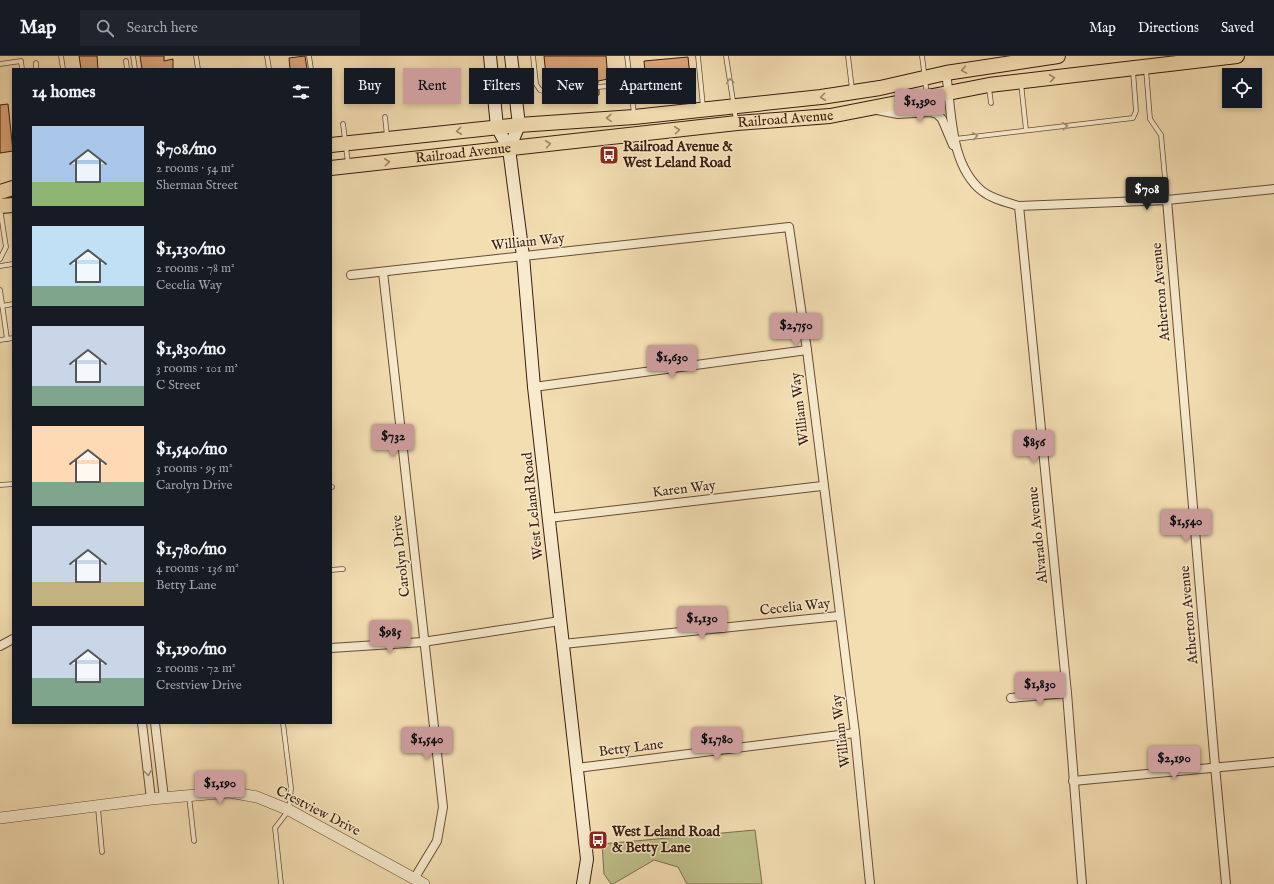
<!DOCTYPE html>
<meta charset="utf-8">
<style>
:root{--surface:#171b24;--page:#20242c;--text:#f1f3f6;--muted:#9ea1a6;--line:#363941;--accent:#c59692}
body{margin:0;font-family:"IM FELL English",serif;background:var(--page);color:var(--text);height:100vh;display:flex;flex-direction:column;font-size:15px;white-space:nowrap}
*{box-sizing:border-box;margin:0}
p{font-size:13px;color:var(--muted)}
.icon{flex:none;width:22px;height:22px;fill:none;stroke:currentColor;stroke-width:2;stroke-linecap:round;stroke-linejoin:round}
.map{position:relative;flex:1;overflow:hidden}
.panel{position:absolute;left:12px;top:12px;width:320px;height:656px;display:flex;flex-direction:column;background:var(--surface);border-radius:0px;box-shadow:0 2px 6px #0003}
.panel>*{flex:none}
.hud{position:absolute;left:344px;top:12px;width:380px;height:36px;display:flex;gap:8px}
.buttons{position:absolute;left:1222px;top:12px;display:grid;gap:8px}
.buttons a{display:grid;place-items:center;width:40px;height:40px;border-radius:0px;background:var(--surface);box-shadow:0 2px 6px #0003;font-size:20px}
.price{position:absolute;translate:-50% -34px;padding:0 9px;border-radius:4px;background:var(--accent);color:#111;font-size:13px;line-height:26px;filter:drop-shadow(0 1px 2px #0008)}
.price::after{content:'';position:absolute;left:50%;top:24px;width:12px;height:9px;margin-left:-6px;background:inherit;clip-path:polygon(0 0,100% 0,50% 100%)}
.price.current{background:#222;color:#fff}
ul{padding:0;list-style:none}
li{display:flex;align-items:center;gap:12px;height:100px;padding:0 20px}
li span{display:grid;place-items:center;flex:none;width:112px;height:80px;border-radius:0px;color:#555}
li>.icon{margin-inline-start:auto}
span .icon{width:48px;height:48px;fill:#fffc;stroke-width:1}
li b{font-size:17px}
h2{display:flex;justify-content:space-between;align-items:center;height:48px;padding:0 20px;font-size:17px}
.tag{padding:0 14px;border-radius:0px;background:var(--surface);box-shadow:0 2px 6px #0003;font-size:14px;line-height:36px}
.tag.current{background:var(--accent);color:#111}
header{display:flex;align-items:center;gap:24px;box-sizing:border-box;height:56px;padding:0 20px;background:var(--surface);border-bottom:1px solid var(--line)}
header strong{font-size:19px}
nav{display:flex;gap:22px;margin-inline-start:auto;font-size:14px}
.search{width:280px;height:36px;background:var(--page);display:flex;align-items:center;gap:10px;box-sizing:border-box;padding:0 14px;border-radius:0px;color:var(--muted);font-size:15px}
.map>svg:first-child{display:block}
.green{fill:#bec08a;stroke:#7c6e4c}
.building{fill:#dea57a;stroke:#3a1b0d}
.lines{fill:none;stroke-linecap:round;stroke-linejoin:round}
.service-casing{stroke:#684c36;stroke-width:5.5}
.minor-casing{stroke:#684c36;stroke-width:10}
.tertiary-casing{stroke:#684c36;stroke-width:12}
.secondary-casing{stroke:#3a1b0d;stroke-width:14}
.trunk-casing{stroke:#3a1b0d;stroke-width:16}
.service{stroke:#f7eacd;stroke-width:4}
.minor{stroke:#f7eacd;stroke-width:8}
.tertiary{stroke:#f7eacd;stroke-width:11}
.secondary{stroke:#f7eacd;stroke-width:12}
.trunk{stroke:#f3deb2;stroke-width:14}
.oneway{stroke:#a08668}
.oneway2{stroke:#a28d77}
.labels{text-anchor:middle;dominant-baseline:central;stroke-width:3;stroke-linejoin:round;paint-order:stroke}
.street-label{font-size:14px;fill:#3a1b0d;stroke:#f7eacd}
.poi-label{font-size:14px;font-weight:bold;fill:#3a1b0d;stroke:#f7eacd;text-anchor:start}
</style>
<header>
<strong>Map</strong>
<div class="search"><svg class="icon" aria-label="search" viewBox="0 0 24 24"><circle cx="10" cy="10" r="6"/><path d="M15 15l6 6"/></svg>Search here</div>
<nav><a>Map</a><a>Directions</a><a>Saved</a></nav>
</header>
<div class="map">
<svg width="1274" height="828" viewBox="0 0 1274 828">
<rect width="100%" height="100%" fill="#f3deb2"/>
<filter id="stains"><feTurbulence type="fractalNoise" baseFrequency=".005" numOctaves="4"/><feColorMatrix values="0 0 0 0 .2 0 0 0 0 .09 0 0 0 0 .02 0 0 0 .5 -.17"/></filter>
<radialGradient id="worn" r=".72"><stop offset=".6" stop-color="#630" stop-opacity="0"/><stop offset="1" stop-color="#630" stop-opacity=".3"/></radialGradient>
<path class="green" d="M755,774L762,828H687L678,811L654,804L613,828H611L604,818L602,788Z"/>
<g class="building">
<path d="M79,0H97L98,13H81Z"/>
<path d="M140,0H164V5L173,3V13H142Z"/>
<path d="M305,0L307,13H290L289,2Z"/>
<path d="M544,0H606L608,23L598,25V27L595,32L599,34V39L584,40V36L586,33L583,26L547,30Z"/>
<path d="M688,1L691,30L647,35L644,5Z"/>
<path d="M8,48L13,95L0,97V49Z"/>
</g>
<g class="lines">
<defs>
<g id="service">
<path d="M61,0L63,13"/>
<path d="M133,0L135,13"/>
<path d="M196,0L198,13"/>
<path d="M267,0L269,13"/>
<path d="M309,0L311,13"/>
<path d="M533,0L536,28L540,34L549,37L583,33"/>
<path d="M627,0L634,58"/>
<path d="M698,0L703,51"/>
<path d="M726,0L736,64"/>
<path d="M848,0L852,33"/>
<path d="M922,0L927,39"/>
<path d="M126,5L127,13"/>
<path d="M0,8L21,5L22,13"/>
<path d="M36,13V7"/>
<path d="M1146,13L1150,63L1161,79L1167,144"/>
<path d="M1021,27L1026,74"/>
<path d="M598,31L630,28"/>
<path d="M989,32L991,47"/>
<path d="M385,61L387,80"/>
<path d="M343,68L348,107"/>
<path d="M955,83L1133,62L1136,55L1133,15"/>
<path d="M0,203L6,191L0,152"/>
<path d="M0,210L13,208"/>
<path d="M0,234L7,283"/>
<path d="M2,250L13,248"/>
<path d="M0,284L13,282"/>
<path d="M0,429L13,428"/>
<path d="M331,431H332"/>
<path d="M331,514L343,513"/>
<path d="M189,740L194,785"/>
<path d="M98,752L102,796"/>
<path d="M281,828L275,772L289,754L291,732L283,667"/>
</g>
<g id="minor">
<path d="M946,17C952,55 949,108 982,135C992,143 1006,146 1019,150L1067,637L1082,828"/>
<path d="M877,54L898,58L930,56L937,58L942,63L953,89"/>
<path d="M1167,144L1215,710L1226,828"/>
<path d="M1019,150L1167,144L1274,133"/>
<path d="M383,216L443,751L437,785L414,823"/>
<path d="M351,219L789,171L807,294L855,677L870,828"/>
<path d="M534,331L807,294"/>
<path d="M549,462L822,430"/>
<path d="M563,588L839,560"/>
<path d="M0,590L13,583"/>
<path d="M331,592L423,586L560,565"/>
<path d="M1011,642L1067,637"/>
<path d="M142,667L151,743"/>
<path d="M155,667L164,742"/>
<path d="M577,712L855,677"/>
<path d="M1073,725L1274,706"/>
</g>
<path id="tertiary" d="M0,762L151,743L230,736L257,741L289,754L424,828"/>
<g id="secondary">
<path d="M490,0L497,71L509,93L523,200L534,331L587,803L583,828"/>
<path d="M509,93L519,69L511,0"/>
</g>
<g id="trunk">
<path d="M331,89L519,69L634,61L821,41L880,32L946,17L1058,0"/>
<path id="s1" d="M331,112L737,67L830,60L989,29L1237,0"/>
<path d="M0,136L13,132"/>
<path d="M0,150L13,149"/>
</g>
</defs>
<use href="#service" class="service-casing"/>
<use href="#minor" class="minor-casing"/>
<use href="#tertiary" class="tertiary-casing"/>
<use href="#secondary" class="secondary-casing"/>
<use href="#trunk" class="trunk-casing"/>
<use href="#service" class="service"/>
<use href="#minor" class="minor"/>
<use href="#tertiary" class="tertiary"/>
<use href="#secondary" class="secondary"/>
<use href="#trunk" class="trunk"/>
</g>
<defs><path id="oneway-chevron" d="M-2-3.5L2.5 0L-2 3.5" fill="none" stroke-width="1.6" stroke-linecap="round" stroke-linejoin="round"/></defs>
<g class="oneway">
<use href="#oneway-chevron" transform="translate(964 14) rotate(171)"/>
<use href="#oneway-chevron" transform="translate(1052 22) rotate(-7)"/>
<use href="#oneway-chevron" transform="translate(823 41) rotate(173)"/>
<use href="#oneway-chevron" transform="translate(609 62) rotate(176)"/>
<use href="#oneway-chevron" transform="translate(677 74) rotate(-7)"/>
<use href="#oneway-chevron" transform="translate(459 75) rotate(174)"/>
<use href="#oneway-chevron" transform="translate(548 88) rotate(-7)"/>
<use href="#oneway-chevron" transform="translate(387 106) rotate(-6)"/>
</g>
<g class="oneway2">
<use href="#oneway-chevron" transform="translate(730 25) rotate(-98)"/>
<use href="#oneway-chevron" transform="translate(1065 70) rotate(-6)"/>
<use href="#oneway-chevron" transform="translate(975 80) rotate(-8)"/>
<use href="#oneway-chevron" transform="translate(148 717) rotate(83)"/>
</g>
<defs>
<symbol id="bus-square" viewBox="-11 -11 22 22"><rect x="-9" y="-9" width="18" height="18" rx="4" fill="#8f2418" stroke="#f7eacd"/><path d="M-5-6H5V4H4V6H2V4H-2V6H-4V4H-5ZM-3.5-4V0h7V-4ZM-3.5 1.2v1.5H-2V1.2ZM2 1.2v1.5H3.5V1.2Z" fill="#fff"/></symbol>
</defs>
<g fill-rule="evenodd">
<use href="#bus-square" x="598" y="88" width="22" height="22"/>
<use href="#bus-square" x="587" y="773" width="22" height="22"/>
</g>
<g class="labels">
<g class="street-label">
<text stroke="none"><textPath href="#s1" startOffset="457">Railroad Avenue</textPath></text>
<text stroke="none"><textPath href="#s1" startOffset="133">Railroad Avenue</textPath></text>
<text transform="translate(528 186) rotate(-6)">William Way</text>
<text transform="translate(1161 236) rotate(-95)">Atherton Avenue</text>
<text transform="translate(800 353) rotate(-97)">William Way</text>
<text transform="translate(684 433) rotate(-7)">Karen Way</text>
<text transform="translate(533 450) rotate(-96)">West Leland Road</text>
<text transform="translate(1038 479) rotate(-96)">Alvarado Avenue</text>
<text transform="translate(401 500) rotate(-96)">Carolyn Drive</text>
<text transform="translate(795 551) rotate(-6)">Cecelia Way</text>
<text transform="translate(1189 559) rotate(-95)">Atherton Avenue</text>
<text transform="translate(841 675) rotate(-97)">William Way</text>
<text transform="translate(631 692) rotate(-7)">Betty Lane</text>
<text transform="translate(318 755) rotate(27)">Crestview Drive</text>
</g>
<g class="poi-label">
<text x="623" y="91">Railroad Avenue &amp;<tspan x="623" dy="16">West Leland Road</tspan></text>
<text x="612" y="776">West Leland Road<tspan x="612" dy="16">&amp; Betty Lane</tspan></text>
</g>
</g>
<rect width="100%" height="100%" filter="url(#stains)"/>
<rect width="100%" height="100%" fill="url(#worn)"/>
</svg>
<div class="buttons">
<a><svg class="icon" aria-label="locate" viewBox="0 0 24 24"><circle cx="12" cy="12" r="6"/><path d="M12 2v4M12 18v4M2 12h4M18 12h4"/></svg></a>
</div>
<b class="price" style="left:920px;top:67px">$1,390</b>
<b class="price current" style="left:1147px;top:155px">$708</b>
<b class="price" style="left:796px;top:291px">$2,750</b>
<b class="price" style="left:672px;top:323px">$1,630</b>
<b class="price" style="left:393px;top:402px">$732</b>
<b class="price" style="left:1034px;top:408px">$856</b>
<b class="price" style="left:1186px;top:487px">$1,540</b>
<b class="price" style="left:702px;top:584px">$1,130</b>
<b class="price" style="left:390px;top:598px">$985</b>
<b class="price" style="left:1040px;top:650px">$1,830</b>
<b class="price" style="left:427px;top:705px">$1,540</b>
<b class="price" style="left:717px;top:705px">$1,780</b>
<b class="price" style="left:1174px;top:724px">$2,190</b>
<b class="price" style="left:220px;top:749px">$1,190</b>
<div class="hud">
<a class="tag">Buy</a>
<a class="tag current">Rent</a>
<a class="tag">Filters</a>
<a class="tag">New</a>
<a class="tag">Apartment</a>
</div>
<section class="panel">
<h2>14 homes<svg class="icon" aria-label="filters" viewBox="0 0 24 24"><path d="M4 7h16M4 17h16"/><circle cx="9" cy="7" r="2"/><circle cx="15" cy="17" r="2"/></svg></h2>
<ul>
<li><span style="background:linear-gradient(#a9c7e8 70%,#8fb573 0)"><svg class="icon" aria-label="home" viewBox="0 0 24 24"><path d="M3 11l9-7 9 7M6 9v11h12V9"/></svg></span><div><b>$708/mo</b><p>2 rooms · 54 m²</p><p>Sherman Street</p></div></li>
<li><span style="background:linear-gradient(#bfe0f5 75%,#7fa58c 0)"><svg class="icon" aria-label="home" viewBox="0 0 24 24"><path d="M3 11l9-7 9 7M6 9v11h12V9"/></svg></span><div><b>$1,130/mo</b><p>2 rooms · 78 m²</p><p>Cecelia Way</p></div></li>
<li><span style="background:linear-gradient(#c9d6e8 75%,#7fa58c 0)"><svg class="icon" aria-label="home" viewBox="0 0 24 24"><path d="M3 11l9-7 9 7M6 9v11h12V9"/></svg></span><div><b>$1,830/mo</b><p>3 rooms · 101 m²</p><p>C Street</p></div></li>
<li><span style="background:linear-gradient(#ffd9b3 70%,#7fa58c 0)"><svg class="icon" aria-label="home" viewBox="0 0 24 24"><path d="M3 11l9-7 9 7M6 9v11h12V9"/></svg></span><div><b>$1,540/mo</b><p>3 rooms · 95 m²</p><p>Carolyn Drive</p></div></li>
<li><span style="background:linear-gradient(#c9d6e8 70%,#c2b280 0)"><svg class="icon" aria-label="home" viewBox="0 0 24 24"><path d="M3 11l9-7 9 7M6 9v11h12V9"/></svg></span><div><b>$1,780/mo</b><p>4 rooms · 136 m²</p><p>Betty Lane</p></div></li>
<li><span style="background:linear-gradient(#c9d6e8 65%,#7fa58c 0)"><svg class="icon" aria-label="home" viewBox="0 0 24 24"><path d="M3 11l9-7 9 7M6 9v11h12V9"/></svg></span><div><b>$1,190/mo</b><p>2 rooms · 72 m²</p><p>Crestview Drive</p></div></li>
</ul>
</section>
</div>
